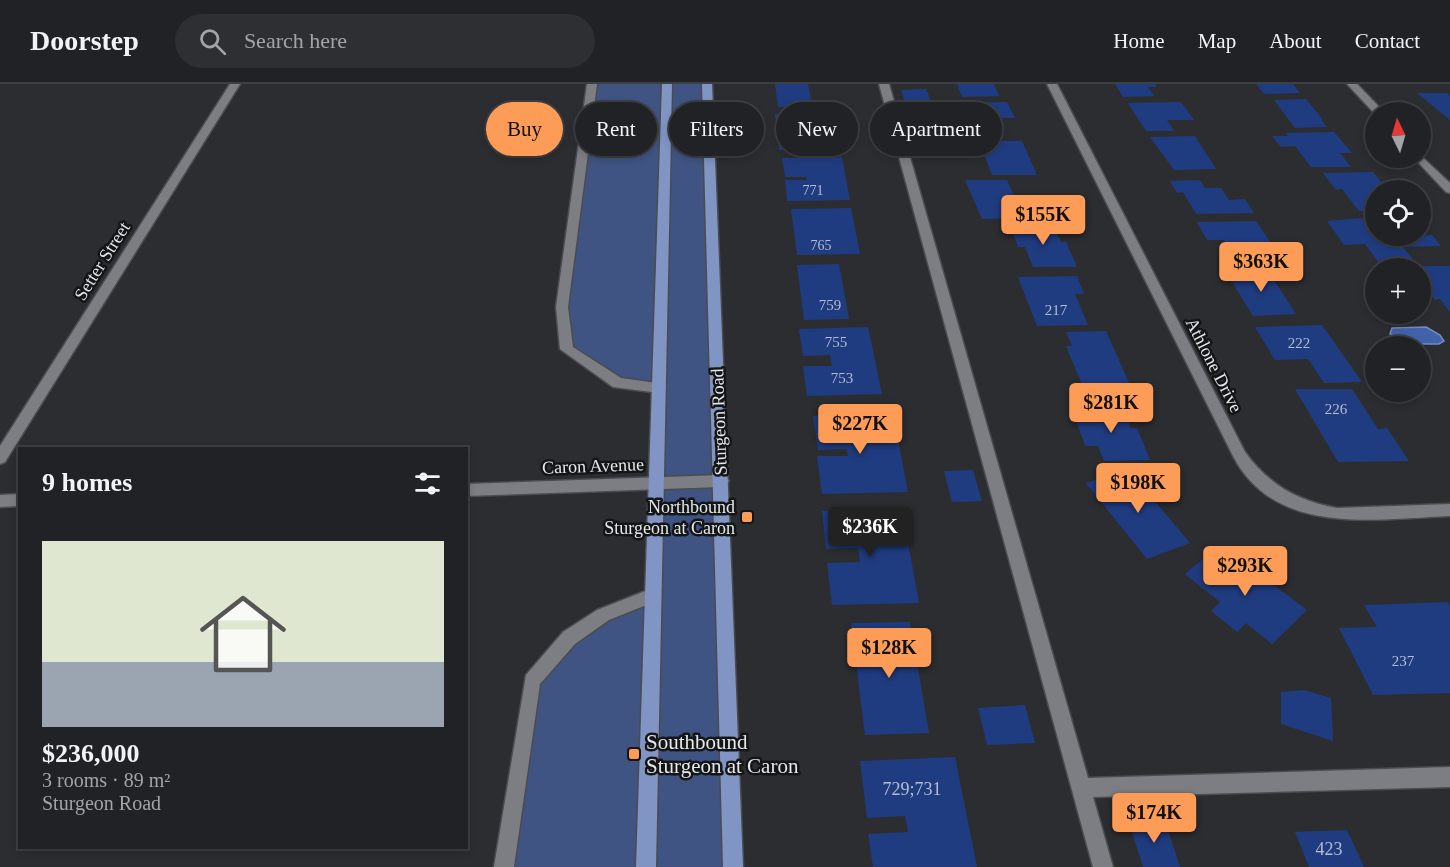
<!DOCTYPE html>
<meta charset="utf-8">
<style>
:root{--surface:#202225;--page:#2d2f32;--text:#f1f3f6;--muted:#a2a4a7;--line:#3d3f42;--accent:#fd9c56}
body{margin:0;font-family:"Times New Roman",serif;background:var(--page);color:var(--text);height:100vh;display:flex;flex-direction:column;font-size:22px;white-space:nowrap}
*{box-sizing:border-box;margin:0}
p{font-size:20px;color:var(--muted)}
.icon{flex:none;width:33px;height:33px;fill:none;stroke:currentColor;stroke-width:2;stroke-linecap:round;stroke-linejoin:round}
.map{position:relative;flex:1;overflow:hidden}
.drawer{position:absolute;left:18px;top:363px;width:450px;height:402px;display:flex;flex-direction:column;background:var(--surface);border-radius:0px;box-shadow:0 3px 9px #0003,0 0 0 2px var(--line)}
.drawer>*{flex:none}
.banner{position:absolute;left:486px;top:18px;width:570px;height:54px;display:flex;gap:12px}
.needle{width:39px;rotate:355deg}
.buttons{position:absolute;left:1365px;top:18px;display:grid;gap:12px}
.buttons a{display:grid;place-items:center;width:66px;height:66px;border-radius:50%;background:var(--surface);box-shadow:0 3px 9px #0003,0 0 0 2px var(--line);font-size:30px}
.price{position:absolute;translate:-50% -51px;padding:0 14px;border-radius:6px;background:var(--accent);color:#111;font-size:20px;line-height:39px;filter:drop-shadow(0 2px 3px #0008)}
.price::after{content:'';position:absolute;left:50%;top:36px;width:18px;height:14px;margin-left:-9px;background:inherit;clip-path:polygon(0 0,100% 0,50% 100%)}
.price.current{background:#222;color:#fff}
ul{padding:0;list-style:none}
li{display:grid;align-content:center;gap:12px;height:318px;padding:0 24px}
li+li{border-top:2px solid var(--line)}
li span{display:grid;place-items:center;height:186px;border-radius:0px;color:#555}
li>.icon{margin-inline-start:auto}
span .icon{width:108px;height:108px;fill:#fffc;stroke-width:1}
li b{font-size:26px}
h2{display:flex;justify-content:space-between;align-items:center;height:72px;padding:0 24px;font-size:26px}
.pill{padding:0 21px;border-radius:27px;background:var(--surface);box-shadow:0 3px 9px #0003,0 0 0 2px var(--line);font-size:21px;line-height:54px}
.pill.current{background:var(--accent);color:#111}
header{display:flex;align-items:center;gap:36px;box-sizing:border-box;height:84px;padding:0 30px;background:var(--surface);border-bottom:2px solid var(--line)}
header strong{font-size:28px}
nav{display:flex;gap:33px;margin-inline-start:auto;font-size:21px}
.search{width:420px;height:54px;background:var(--page);display:flex;align-items:center;gap:15px;box-sizing:border-box;padding:0 21px;border-radius:33px;color:var(--muted);font-size:22px}
.map>svg:first-child{display:block}
.green{fill:#3f5483}
.water{fill:#4262ab;stroke:#738abe;stroke-width:1.5}
.building{fill:#203c81}
.lines{fill:none;stroke-linecap:round;stroke-linejoin:round}
.minor-casing{stroke:#4a4c4f;stroke-width:3}
.major-casing{stroke:#4a4c4f;stroke-width:3}
.minor{fill:#7c7e83;fill-rule:evenodd}
.major{fill:#8095c4;fill-rule:evenodd}
.poi-dot{fill:#fd9c56;stroke:#141517;stroke-width:2}
.labels{text-anchor:middle;dominant-baseline:central;stroke-width:5;stroke-linejoin:round;paint-order:stroke}
.far-number-label{font-size:14px;fill:#b4bccf}
.number-label{font-size:15px;fill:#b4bccf}
.street-label{font-size:18px;fill:#e5e7e9;stroke:#141517}
.poi-label{font-size:18px;fill:#e5e7e9;stroke:#141517;text-anchor:end}
.near-number-label{font-size:18px;fill:#b4bccf}
.near-poi-label{font-size:21px;fill:#e5e7e9;stroke:#141517;text-anchor:start}
</style>
<header>
<strong>Doorstep</strong>
<div class="search"><svg class="icon" aria-label="search" viewBox="0 0 24 24"><circle cx="10" cy="10" r="6"/><path d="M15 15l6 6"/></svg>Search here</div>
<nav><a>Home</a><a>Map</a><a>About</a><a>Contact</a></nav>
</header>
<div class="map">
<svg width="1450" height="783" viewBox="0 0 1450 783">
<rect width="100%" height="100%" fill="#2b2d31"/>
<path class="green" d="M592,0H707L733,783H504L532,597L569,554L653,510L659,304L618,299L567,265L562,223Z"/>
<path class="water" d="M1426,243L1440,251L1444,257L1439,260H1406L1390,250L1392,244Z"/>
<g class="building">
<path d="M775,0H808L812,22L778,23Z"/>
<path d="M957,0H994L999,12L962,13Z"/>
<path d="M1115,0H1155L1157,3H1148L1154,12L1123,13Z"/>
<path d="M1256,0H1293L1300,9L1264,10Z"/>
<path d="M926,5L931,17L905,18L901,6Z"/>
<path d="M1417,9H1447L1450,12V36Z"/>
<path d="M1306,15L1323,36L1321,35L1327,43L1295,44L1274,16Z"/>
<path d="M1007,18L1015,34H1001L1005,45L971,46L961,19Z"/>
<path d="M1181,18L1194,36H1167L1174,47H1146L1128,19Z"/>
<path d="M932,19L937,33H911L907,20Z"/>
<path d="M775,30H829L836,65L779,66Z"/>
<path d="M1334,48L1352,69H1340L1351,83H1311L1295,62L1281,63L1272,52H1288L1286,49Z"/>
<path d="M1195,52L1216,85L1174,86L1150,53Z"/>
<path d="M979,57H1022L1037,91H992Z"/>
<path d="M842,73L850,116L787,117L785,96H807L806,93H785L782,74Z"/>
<path d="M1373,88L1388,106H1376V126L1359,127L1342,105L1336,106L1323,89Z"/>
<path d="M965,96H1007L1015,114H1046L1055,133L982,135Z"/>
<path d="M1200,96L1205,104H1221L1229,116L1245,115L1254,129L1196,130L1183,108L1177,109L1170,97Z"/>
<path d="M851,124L860,170L797,171L791,125Z"/>
<path d="M1376,133V152H1420V145L1425,151H1432L1441,162L1403,163L1416,179L1380,180L1365,160L1344,161L1327,137Z"/>
<path d="M1256,137L1283,177L1238,178L1224,156H1207L1197,138Z"/>
<path d="M1053,140L1061,158H1066L1077,183H1033L1025,163H1018L1010,141Z"/>
<path d="M839,180L849,235L804,236L797,181Z"/>
<path d="M1408,182H1450V228L1440,215L1435,216L1420,198V184Z"/>
<path d="M1268,187L1296,230L1253,232L1226,188Z"/>
<path d="M1077,192L1084,210H1075L1088,241L1037,242L1018,193Z"/>
<path d="M1322,241L1362,298L1324,299L1308,275L1275,276L1255,243Z"/>
<path d="M868,243L882,310L807,312L803,282H832L830,271L803,272L799,245Z"/>
<path d="M1106,247L1130,301L1083,303L1066,262H1072L1066,248Z"/>
<path d="M1295,305H1352L1378,345L1387,344L1409,377L1338,378Z"/>
<path d="M1123,324L1131,344H1137L1150,376L1104,377L1098,362H1085L1072,325Z"/>
<path d="M893,330L908,408L822,410L817,372H848L847,365L818,366L813,332Z"/>
<path d="M1128,385L1190,459L1147,475L1086,399Z"/>
<path d="M973,386L982,417L952,418L944,387Z"/>
<path d="M902,425L919,519L832,521L827,479L860,478L858,464L826,465L822,427Z"/>
<path d="M1217,463L1258,495L1262,492L1307,526L1272,560L1246,539L1237,548L1211,527L1220,518L1185,490Z"/>
<path d="M1448,518L1450,522V609L1373,611L1339,544L1377,543L1364,521Z"/>
<path d="M910,538L929,649L865,651L851,539Z"/>
<path d="M1304,606L1331,614L1333,657L1281,640V608Z"/>
<path d="M1025,621L1035,659L987,661L978,624Z"/>
<path d="M955,673L977,783H873L868,750L908,748L905,732L867,734L860,677Z"/>
<path d="M1165,737L1180,783H1143L1129,738Z"/>
<path d="M1347,746L1364,783H1309L1295,748Z"/>
</g>
<g class="lines">
<defs>
<g id="minor">
<path d="M230,0H240L5,378L0,380V362Z"/>
<path d="M587,0H597L568,223L573,263L621,294L664,300L666,304L664,308L659,309L613,303L560,265L556,223Z"/>
<path d="M879,0H889L1088,694L1450,683V703L1093,713L1113,783H1093Z"/>
<path d="M1047,0H1057L1245,368C1269,401 1298,417 1337,424L1450,420V432C1375,435 1275,453 1233,372Z"/>
<path d="M1347,0H1357L1384,28L1375,30Z"/>
<path d="M1420,71L1450,99V109L1446,108L1416,76L1415,74H1420Z"/>
<path d="M721,391L726,393L729,397L726,401L721,403L466,412V400Z"/>
<path d="M20,410V422L0,423V411Z"/>
<path d="M653,504L659,506L661,511L659,516L609,536L575,560L540,600L514,783H494L526,591L563,548L597,526Z"/>
</g>
<g id="major">
<path d="M662,0H672L656,783H636Z"/>
<path d="M702,0H712L743,783H723Z"/>
</g>
</defs>
<use href="#minor" class="minor-casing"/>
<use href="#major" class="major-casing"/>
<use href="#minor" class="minor"/>
<use href="#major" class="major"/>
</g>
<g class="poi-dot">
<rect x="741" y="427" width="12" height="12" rx="3"/>
<rect x="628" y="664" width="12" height="12" rx="3"/>
</g>
<g class="labels">
<g class="far-number-label">
<text x="813" y="106">771</text>
<text x="821" y="161">765</text>
</g>
<g class="number-label">
<text x="830" y="221">759</text>
<text x="1056" y="226">217</text>
<text x="836" y="258">755</text>
<text x="1299" y="259">222</text>
<text x="842" y="294">753</text>
<text x="1336" y="325">226</text>
<text x="1403" y="577">237</text>
</g>
<g class="street-label">
<text transform="translate(102 177) rotate(-58)">Setter Street</text>
<text transform="translate(1214 281) rotate(63)">Athlone Drive</text>
<text transform="translate(719 338) rotate(-92)">Sturgeon Road</text>
<text transform="translate(593 382) rotate(-2)">Caron Avenue</text>
</g>
<g class="poi-label">
<text x="735" y="423">Northbound<tspan x="735" dy="21">Sturgeon at Caron</tspan></text>
</g>
<g class="near-number-label">
<text x="912" y="705">729;731</text>
<text x="1329" y="765">423</text>
</g>
<g class="near-poi-label">
<text x="646" y="658">Southbound<tspan x="646" dy="24">Sturgeon at Caron</tspan></text>
</g>
</g>
</svg>
<div class="buttons">
<a><svg class="needle" viewBox="-14 -14 28 28"><path d="M0-13l5 13h-10z" fill="#e53935"/><path d="M0 13l5-13h-10z" fill="#a2a4a7"/></svg></a>
<a><svg class="icon" aria-label="locate" viewBox="0 0 24 24"><circle cx="12" cy="12" r="6"/><path d="M12 2v4M12 18v4M2 12h4M18 12h4"/></svg></a>
<a>+</a>
<a>−</a>
</div>
<b class="price" style="left:1043px;top:162px">$155K</b>
<b class="price" style="left:1261px;top:209px">$363K</b>
<b class="price" style="left:1111px;top:350px">$281K</b>
<b class="price" style="left:860px;top:371px">$227K</b>
<b class="price" style="left:1138px;top:430px">$198K</b>
<b class="price current" style="left:870px;top:474px">$236K</b>
<b class="price" style="left:1245px;top:513px">$293K</b>
<b class="price" style="left:889px;top:595px">$128K</b>
<b class="price" style="left:1154px;top:760px">$174K</b>
<div class="banner">
<a class="pill current">Buy</a>
<a class="pill">Rent</a>
<a class="pill">Filters</a>
<a class="pill">New</a>
<a class="pill">Apartment</a>
</div>
<section class="drawer">
<h2>9 homes<svg class="icon" aria-label="filters" viewBox="0 0 24 24"><path d="M4 7h16M4 17h16"/><circle cx="9" cy="7" r="2"/><circle cx="15" cy="17" r="2"/></svg></h2>
<ul>
<li><span style="background:linear-gradient(#dfe7d0 65%,#9aa5b1 0)"><svg class="icon" aria-label="home" viewBox="0 0 24 24"><path d="M3 11l9-7 9 7M6 9v11h12V9"/></svg></span><div><b>$236,000</b><p>3 rooms · 89 m²</p><p>Sturgeon Road</p></div></li>
</ul>
</section>
</div>
